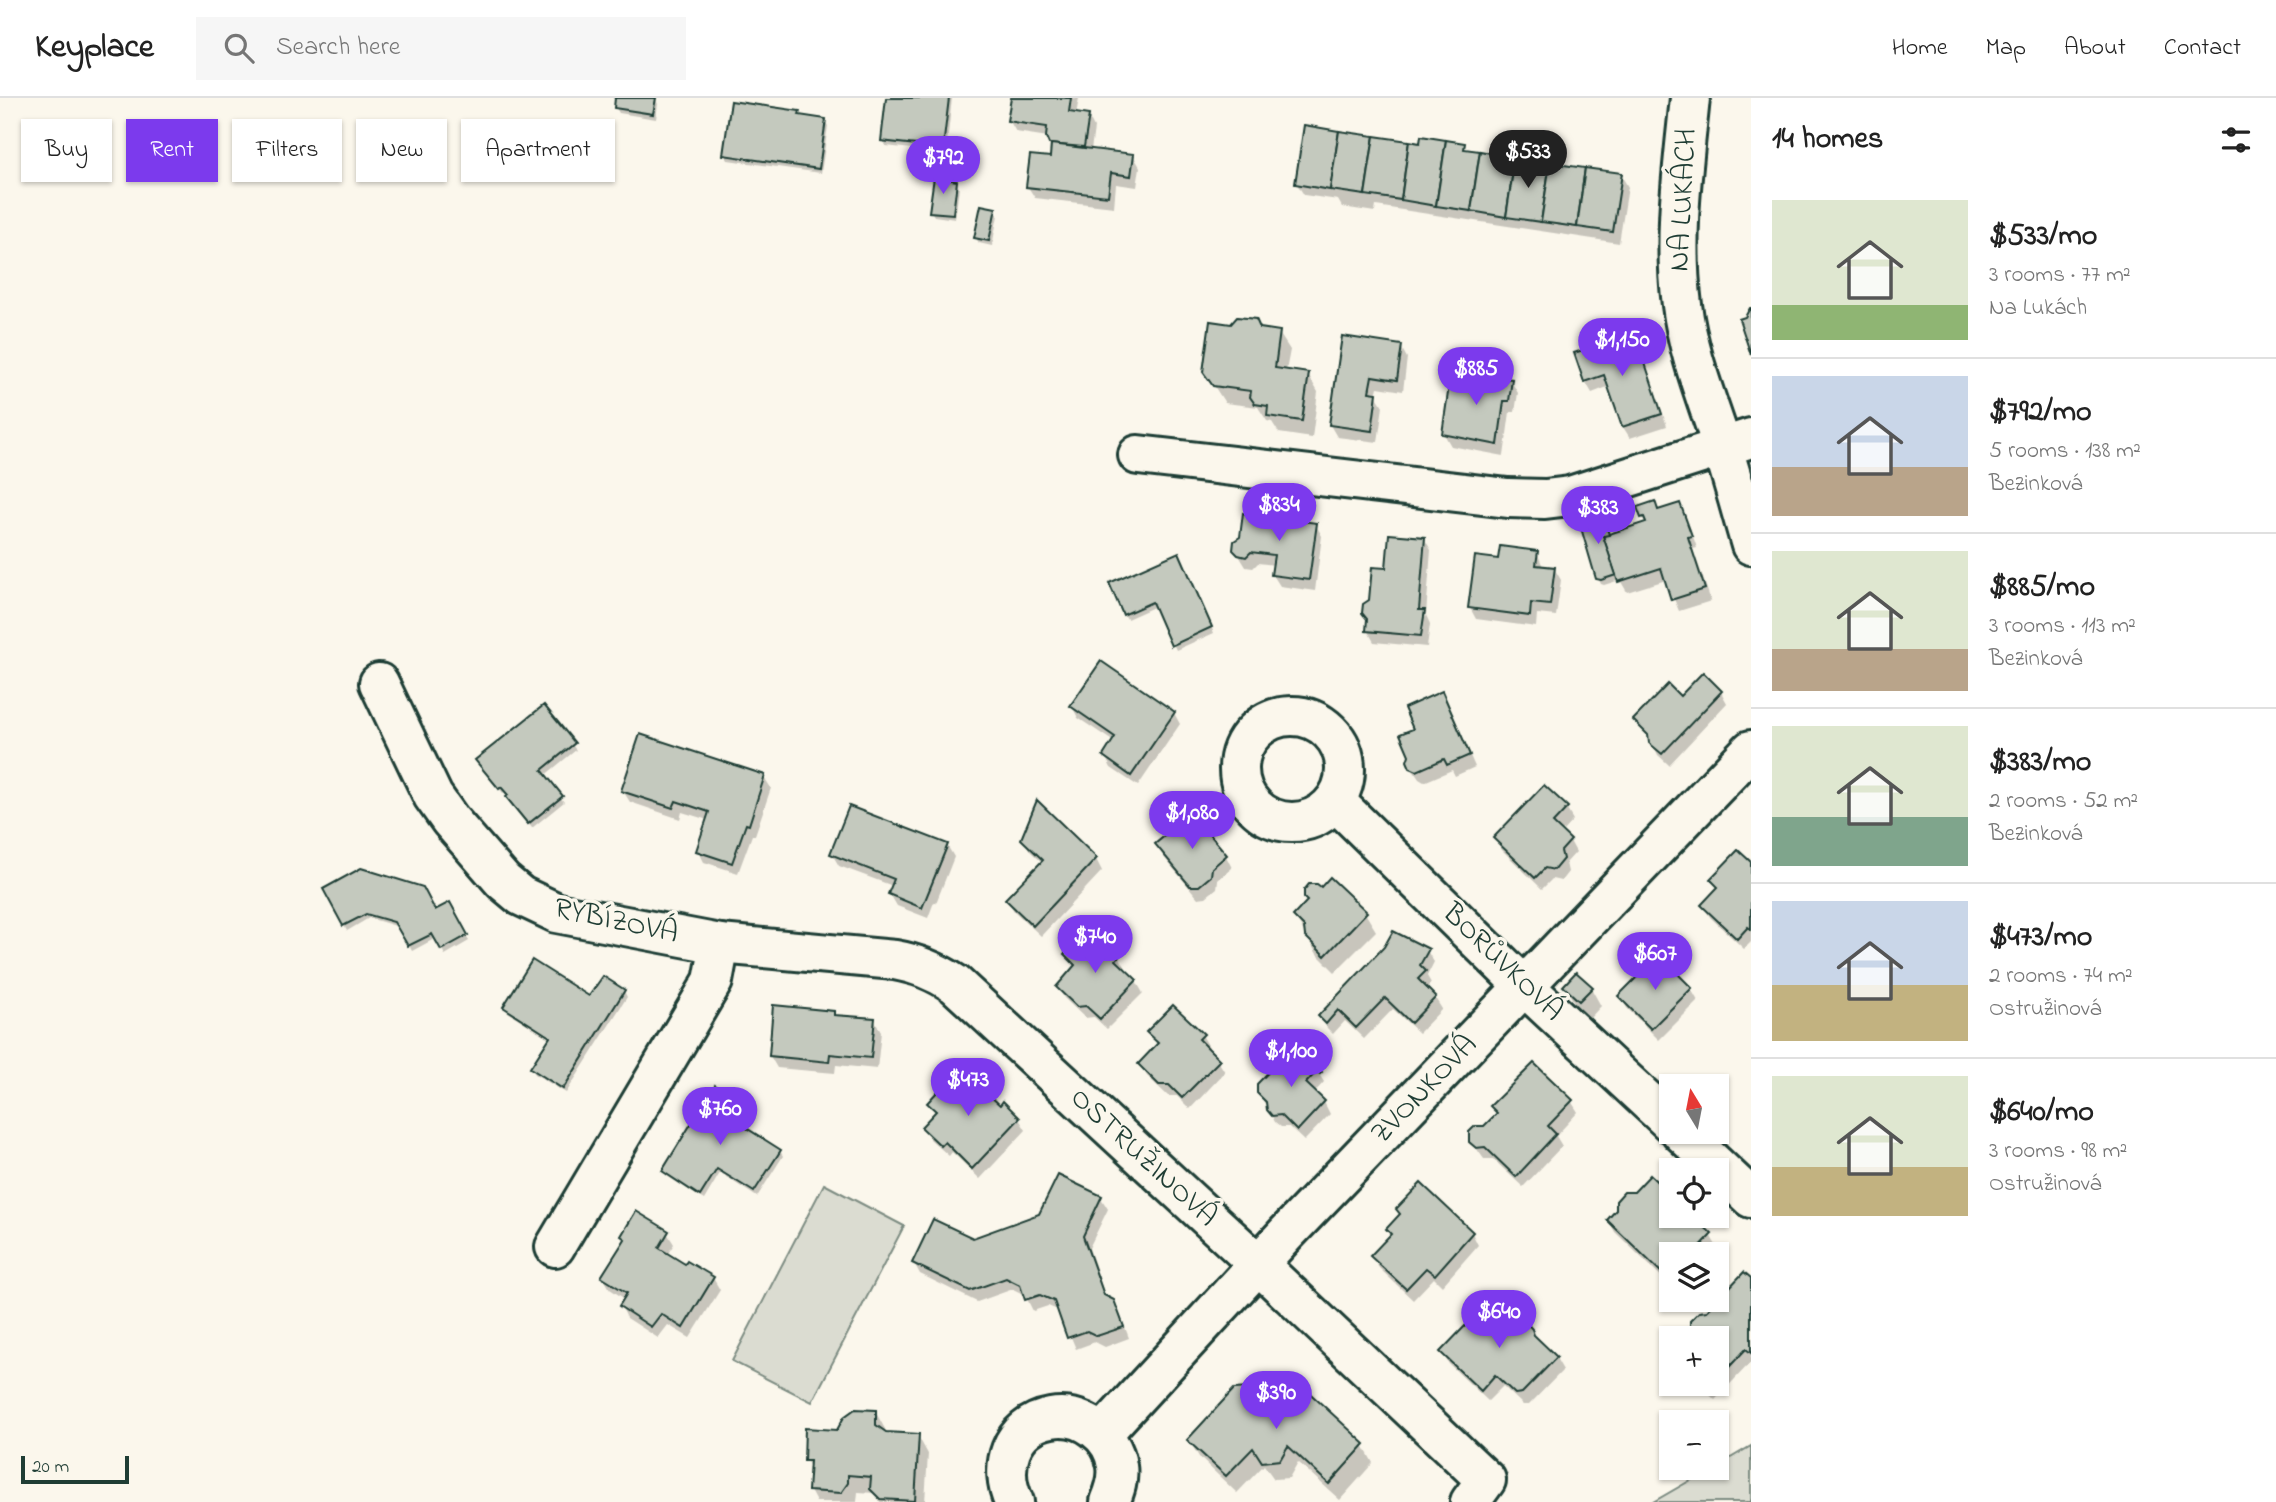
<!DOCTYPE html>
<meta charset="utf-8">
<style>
:root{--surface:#fff;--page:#f6f6f6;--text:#222;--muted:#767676;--line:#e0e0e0;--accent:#7c3aed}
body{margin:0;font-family:"Indie Flower",sans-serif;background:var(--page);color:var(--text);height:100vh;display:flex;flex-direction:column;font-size:26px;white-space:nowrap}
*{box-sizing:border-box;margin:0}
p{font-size:23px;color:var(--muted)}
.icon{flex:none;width:38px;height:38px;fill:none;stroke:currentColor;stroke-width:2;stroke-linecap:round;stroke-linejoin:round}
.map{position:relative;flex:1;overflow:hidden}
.drawer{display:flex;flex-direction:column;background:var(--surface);width:525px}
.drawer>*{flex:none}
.banner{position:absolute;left:21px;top:21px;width:665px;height:63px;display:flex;gap:14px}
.needle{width:46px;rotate:350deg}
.fabs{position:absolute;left:1659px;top:976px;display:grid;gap:14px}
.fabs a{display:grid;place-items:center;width:70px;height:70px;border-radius:0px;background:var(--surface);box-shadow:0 2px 5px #0004;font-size:35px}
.scale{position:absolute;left:21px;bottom:18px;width:108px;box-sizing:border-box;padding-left:7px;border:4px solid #1f3d34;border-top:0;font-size:19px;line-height:24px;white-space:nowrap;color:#1f3d34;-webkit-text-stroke:5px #fbf7ec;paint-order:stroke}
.price{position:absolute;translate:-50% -60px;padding:0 16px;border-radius:24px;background:var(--accent);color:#fff;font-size:23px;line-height:46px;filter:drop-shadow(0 2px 4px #0008)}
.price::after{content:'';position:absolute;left:50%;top:42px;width:21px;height:16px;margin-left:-10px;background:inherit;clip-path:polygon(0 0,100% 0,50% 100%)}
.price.current{background:#222;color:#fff}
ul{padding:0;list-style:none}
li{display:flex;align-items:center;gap:21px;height:175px;padding:0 21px}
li+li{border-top:2px solid var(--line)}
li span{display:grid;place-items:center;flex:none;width:196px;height:140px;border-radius:0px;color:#555}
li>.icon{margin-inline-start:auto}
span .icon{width:84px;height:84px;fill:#fffc;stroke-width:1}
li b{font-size:30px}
h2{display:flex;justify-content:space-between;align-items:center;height:84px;padding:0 21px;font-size:30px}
.tag{padding:0 24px;border-radius:0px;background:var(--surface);box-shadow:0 2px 5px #0004;font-size:24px;line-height:63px}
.tag.current{background:var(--accent);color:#fff}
header{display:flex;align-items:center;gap:42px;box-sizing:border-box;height:98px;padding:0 35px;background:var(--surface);border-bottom:2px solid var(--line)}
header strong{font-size:33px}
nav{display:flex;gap:38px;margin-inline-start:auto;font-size:24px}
.search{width:490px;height:63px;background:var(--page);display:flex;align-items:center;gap:18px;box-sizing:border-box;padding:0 24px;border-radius:0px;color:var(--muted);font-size:26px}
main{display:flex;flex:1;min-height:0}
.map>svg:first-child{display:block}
.green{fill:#dbdcd1;stroke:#7d8c82;stroke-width:2}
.shadow{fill:#0003}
.building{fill:#c4c9be;stroke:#1f3d34;stroke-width:2}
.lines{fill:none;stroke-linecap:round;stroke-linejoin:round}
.street-casing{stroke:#1f3d34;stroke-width:44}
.street{stroke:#fbf7ec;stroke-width:38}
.labels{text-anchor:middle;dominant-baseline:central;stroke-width:7;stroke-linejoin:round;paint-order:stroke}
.street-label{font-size:30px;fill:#1f3d34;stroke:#fbf7ec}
</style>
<header>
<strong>Keyplace</strong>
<div class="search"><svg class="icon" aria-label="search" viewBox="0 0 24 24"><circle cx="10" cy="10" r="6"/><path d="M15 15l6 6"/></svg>Search here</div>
<nav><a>Home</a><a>Map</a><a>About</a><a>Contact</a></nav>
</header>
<main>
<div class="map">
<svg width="1751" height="1404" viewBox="0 0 1751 1404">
<rect width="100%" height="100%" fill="#fbf7ec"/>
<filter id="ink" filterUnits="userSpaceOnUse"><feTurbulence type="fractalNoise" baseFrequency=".0143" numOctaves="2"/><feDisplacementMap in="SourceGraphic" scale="14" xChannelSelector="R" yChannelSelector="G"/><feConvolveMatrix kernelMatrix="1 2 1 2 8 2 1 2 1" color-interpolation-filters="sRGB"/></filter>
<g filter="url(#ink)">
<g class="green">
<path d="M824,1086L904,1128L812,1304L732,1263Z"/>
<path d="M1751,1348V1404H1653L1712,1370H1717V1368Z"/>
</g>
<g class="shadow">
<path d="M617,0H655L658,6L656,21L619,15L616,10Z"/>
<path d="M888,0H952L946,55L886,48L883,43Z"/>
<path d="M1013,0H1079L1076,17L1088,18L1094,30L1091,52L1133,57L1140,69L1137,89L1116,86L1114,109L1035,100L1028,89L1052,61L1053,49L1048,39L1016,34L1009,22Z"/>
<path d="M798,15L801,19L825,23L828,28L821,75L728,62L725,57Z"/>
<path d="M1422,47H1463L1467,54L1502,59L1515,55L1519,62L1621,77L1628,89L1619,145L1376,108L1375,114L1342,109L1338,102L1304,97L1297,86Z"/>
<path d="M956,84L959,90L955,121L934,118L931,113Z"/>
<path d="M995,112L998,117L992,148L979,145L976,140Z"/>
<path d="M1260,232L1279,235L1290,252L1286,273L1308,277L1318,294L1312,340L1279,335L1272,324L1267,323L1258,309L1225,305L1205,274Z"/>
<path d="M1634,237L1640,249L1667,328L1630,340L1623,329L1610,288L1592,295L1585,283Z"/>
<path d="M1344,240L1401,249L1407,260L1403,293L1378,289L1376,297L1383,308L1378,344L1337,339L1330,327Z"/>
<path d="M1511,283L1518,295L1515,314H1510L1504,358L1451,348L1444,336Z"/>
<path d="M1654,405L1659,414L1680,407L1686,418L1697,450L1693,451L1711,503L1679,513L1666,482L1627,494L1620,482L1604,487L1601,486L1598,480L1609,438L1646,426L1642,419Z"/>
<path d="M1316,427L1322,438L1315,493L1280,488L1273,477L1275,467L1258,465L1253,470L1246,469L1235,451Z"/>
<path d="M1424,440L1431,452L1426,517L1430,526L1427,549L1374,544L1367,532L1370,503L1387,472Z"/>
<path d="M1537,454L1543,469L1554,470L1561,482L1556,518L1537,516L1536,529L1476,521L1470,510L1499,463Z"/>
<path d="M1181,462L1214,535L1176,552L1156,508L1127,521L1124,516Z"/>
<path d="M1721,594L1727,605L1669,667L1658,657L1651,642L1635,622L1680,600Z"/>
<path d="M1448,607L1475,669L1455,678L1452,672L1424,684L1419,681L1411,669L1415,632Z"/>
<path d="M1072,608L1174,615L1180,626L1138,688L1111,670L1105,658L1114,644L1078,620Z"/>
<path d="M543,609L576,652L544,678L564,704L532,730L511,705L509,698L505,693L503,695L481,667Z"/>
<path d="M764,679L771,690L755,737H752L738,775L704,764L698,752L708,722L682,714L680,721L630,704L623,693Z"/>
<path d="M1566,710L1573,722L1561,735L1570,743L1576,754L1566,765L1568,774L1561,783L1552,781L1542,791L1502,752L1495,741Z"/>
<path d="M1023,741L1096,761L1102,773L1041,838L1014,813L1007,801L1043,765L1030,753Z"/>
<path d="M947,747L954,759L936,805L934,804L928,820L897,808L890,796L893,788L839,768L832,756Z"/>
<path d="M1157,747L1226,758L1232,770L1218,782L1217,790L1206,799L1198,800L1163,758Z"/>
<path d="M1738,754L1751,766V844L1744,851L1710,819L1703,807L1718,791L1712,781Z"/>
<path d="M325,792L435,814L449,806L469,843L445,857L436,840L412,853L399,829L369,820L347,833Z"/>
<path d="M1308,805L1365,815L1376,833L1335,874L1317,856L1295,819Z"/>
<path d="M1090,831L1119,858L1126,870L1124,872L1136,883L1143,895L1107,931L1094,919L1085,920L1064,900L1058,889L1075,870L1066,856Z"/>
<path d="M1427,853L1434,864L1427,878L1431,885L1426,891L1435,900L1442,911L1419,935L1393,911L1364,941L1345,923L1333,936L1327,930L1320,918Z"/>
<path d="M1565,888L1591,890L1601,908L1590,920L1575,906Z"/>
<path d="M1691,891L1698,903L1659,942L1627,910L1620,898Z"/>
<path d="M624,893L627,899L566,995L535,976L532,970L550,941L508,914L505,909L590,900Z"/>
<path d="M833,915L835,918L874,922L881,934L877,971L836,967L835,975L777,970L770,958Z"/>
<path d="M1149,935L1202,937L1209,949L1207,951L1218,963L1225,974L1190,1011L1177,998H1168L1147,978L1140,966L1158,948Z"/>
<path d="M1317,973L1324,984L1314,995L1324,1004L1330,1016L1304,1043L1289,1029H1281L1275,1024L1259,995Z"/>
<path d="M716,990L746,1010L749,1015L740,1029L780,1053L783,1058L757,1099L720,1075L704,1102L667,1078L664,1073Z"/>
<path d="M1571,1003L1578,1014L1556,1038L1562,1048L1523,1089L1493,1061H1484L1471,1043L1497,1017L1492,1008Z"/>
<path d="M929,1005L1000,1009L1019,1021L1026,1032L980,1081L952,1054L949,1058L930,1041L924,1029L936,1016Z"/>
<path d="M1650,1080L1671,1100V1118L1710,1137L1717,1149L1709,1157H1671V1188L1615,1134L1609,1123Z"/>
<path d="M1101,1100L1108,1111L1089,1150L1106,1200L1113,1204L1120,1216L1129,1240L1105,1249L1095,1244L1076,1251L1060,1213L1048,1208L1033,1213L1025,1197L1013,1191L977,1204L920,1176L914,1165L972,1142Z"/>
<path d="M1388,1131L1472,1135L1478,1147L1442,1188L1434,1180L1413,1202L1379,1170L1372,1158L1392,1138Z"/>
<path d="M667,1135L674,1146L667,1157L713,1180L720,1192L690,1240L668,1227L658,1240L627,1220L621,1208L625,1201L610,1191L603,1179L626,1143L623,1138Z"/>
<path d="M1745,1177L1751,1183V1264L1715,1302L1698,1286H1717V1241L1708,1215Z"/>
<path d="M1518,1224L1531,1232L1537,1242L1556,1260L1563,1272L1529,1307H1523L1503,1288L1488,1303L1449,1266L1442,1255Z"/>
<path d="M875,1313L885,1331V1336L918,1338L928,1356L925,1404H880L875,1395L858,1394L857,1404H816L810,1393L811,1371L806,1362L838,1333Z"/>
<path d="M1189,1342L1363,1347L1373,1365L1340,1402L1298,1364L1289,1380L1274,1381L1264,1367L1237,1395L1199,1359Z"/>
</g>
<g class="building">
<path d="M615,0H656L653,16L614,10Z"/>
<path d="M886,0H949L943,50L881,43Z"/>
<path d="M1011,0H1071L1069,14L1089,17L1084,49L1049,46L1046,39L1047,29L1007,23Z"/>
<path d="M731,3L800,13L799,17L826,21L819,71L723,57Z"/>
<path d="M1304,27L1339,33L1330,92L1295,86Z"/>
<path d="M1339,33L1374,38L1365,97L1330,92Z"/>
<path d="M1374,38L1409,43L1401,102L1365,97Z"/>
<path d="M1421,38L1446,42L1436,108L1401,102L1409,43L1420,45Z"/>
<path d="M1446,42L1465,45L1464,51L1480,53L1471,113L1436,108Z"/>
<path d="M1051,46L1134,56L1131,78L1111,75L1108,98L1026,89L1030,57L1050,59Z"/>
<path d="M1502,50L1516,53L1506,119L1471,113L1480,53L1501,57Z"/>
<path d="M1515,60L1550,65L1541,124L1506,119Z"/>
<path d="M1550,65L1585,70L1577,129L1541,124Z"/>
<path d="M1585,70L1622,75L1613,134L1577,129Z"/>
<path d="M934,79L957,83L953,116L929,114Z"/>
<path d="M981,107L996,110L989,143L974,140Z"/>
<path d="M1750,210H1751V257L1739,221L1745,219Z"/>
<path d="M1237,219L1256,221L1260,230L1280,233L1275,270L1309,275L1302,323L1267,318L1268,308L1255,306L1250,299L1251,293L1213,288L1203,274L1210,223L1231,226Z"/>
<path d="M1635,235L1662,316L1622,329L1604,277L1584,284L1574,255Z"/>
<path d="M1342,238L1402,247L1397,282L1372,278L1369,294L1377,295L1372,333L1329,327Z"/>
<path d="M1451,274L1512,281L1509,303H1504L1498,347L1442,336Z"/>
<path d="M1655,403L1658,412L1680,405L1692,438L1688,439L1705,491L1671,502L1661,470L1618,484L1603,438L1646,424L1644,419L1641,420L1637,409Z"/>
<path d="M1243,415L1317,425L1309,482L1271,477L1274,457L1251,454L1246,459L1238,457L1233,452L1234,443L1240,439Z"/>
<path d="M1603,416L1609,437L1603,438L1616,477L1601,482L1596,481L1579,423Z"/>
<path d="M1389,436L1425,439L1419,512H1425L1421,538L1366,533L1367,521L1362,515L1363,506L1369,502L1372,469L1386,470Z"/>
<path d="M1500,448L1538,453L1536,467L1555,469L1550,507L1531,505L1530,518L1468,510L1475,458L1498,461Z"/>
<path d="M1179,454L1212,529L1171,548L1152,504L1123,517L1109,485Z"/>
<path d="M1101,563L1175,614L1131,678L1103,658L1115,639L1070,608Z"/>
<path d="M1703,574L1722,593L1662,656L1649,645L1648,637L1633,622L1668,586L1680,598Z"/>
<path d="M1442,593L1470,657L1447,667L1444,661L1417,673L1410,670L1407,663L1409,657L1400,636L1413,631L1404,610Z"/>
<path d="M544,607L575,645L542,672L563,698L528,726L506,699L508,697L501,689L499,691L475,662Z"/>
<path d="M640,636L765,677L749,727L746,726L732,765L696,753L709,714L676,703L673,710L621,693Z"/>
<path d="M1544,687L1568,709L1553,725L1571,742L1561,753L1563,761L1554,772L1545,770L1535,780L1493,740Z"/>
<path d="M1037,702L1097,760L1033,828L1005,801L1043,762L1021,741Z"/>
<path d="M849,708L948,746L922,810L888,796L894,781L830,756Z"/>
<path d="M1192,715L1227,757L1212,770L1211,778L1199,788H1190L1155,746Z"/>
<path d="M1738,752L1751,764V832L1748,829L1737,841L1701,807L1718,789L1710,781Z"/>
<path d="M361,770L423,789L435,812L450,804L468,837L441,852L432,836L408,848L394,824L366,816L343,828L323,791Z"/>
<path d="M1330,779L1367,814L1325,858L1305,838L1304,829L1293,818L1307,803L1304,800V792L1309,786H1317L1321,789Z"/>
<path d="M1090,828L1120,857L1116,862L1137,882L1100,921L1086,908L1077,909L1056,889L1075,867L1064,856Z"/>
<path d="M1393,833L1429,851L1420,867L1426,873L1418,881L1436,899L1411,925L1385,900L1356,930L1338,912L1326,926L1318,918L1384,849Z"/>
<path d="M1659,857L1692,890L1651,931L1618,898Z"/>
<path d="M532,862L589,898L603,878L625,892L563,991L530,970L550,939L503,909Z"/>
<path d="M1576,874L1593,889L1579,903L1563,888Z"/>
<path d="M773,907L834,913V917L875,920L871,960L830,956L829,964L769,958Z"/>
<path d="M1173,907L1204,936L1199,941L1220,962L1182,1000L1169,987H1159L1138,966L1158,945L1146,934Z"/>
<path d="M1294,948L1322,974L1320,976L1317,973L1306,985L1325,1003L1297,1033L1281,1017L1272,1018L1267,1012L1266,1004L1257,995V986Z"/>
<path d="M1534,965L1573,1002L1548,1028L1556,1036L1516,1079L1485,1049L1476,1050L1469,1044V1034L1475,1028H1484L1497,1015L1490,1008Z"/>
<path d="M960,969L976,984L978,982L980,983L977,986L987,995L990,993L988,996L1000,1007L1003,1003L1020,1020L972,1071L945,1044L941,1048L921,1029L936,1013L927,1005Z"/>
<path d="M715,987L747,1008L737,1024L781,1052L754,1094L717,1071L700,1098L662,1073Z"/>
<path d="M1058,1077L1102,1098L1083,1138L1104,1197L1114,1202L1124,1229L1097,1238L1087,1233L1067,1240L1054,1203L1040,1197L1025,1202L1020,1187L1006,1180L970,1193L912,1165L933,1121L973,1140L1039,1116Z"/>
<path d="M1650,1077L1671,1097V1118H1693L1712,1136L1692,1157H1671V1178L1668,1181L1607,1122L1616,1112V1103L1624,1094H1634Z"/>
<path d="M1421,1085L1473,1134L1435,1177L1426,1170L1406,1191L1370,1158L1391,1136L1386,1131L1400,1116L1396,1111Z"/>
<path d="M636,1113L669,1133L659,1150L685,1166L687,1163L714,1179L683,1230L661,1216L651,1229L619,1208L627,1195L601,1179L625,1141L621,1138Z"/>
<path d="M1744,1174L1751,1180V1255L1746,1251L1717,1282V1241H1681L1690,1231V1223L1699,1214L1707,1213Z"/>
<path d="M1494,1198L1519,1222L1525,1223L1532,1231L1534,1237L1557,1259L1522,1295L1515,1296L1495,1277L1481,1293L1440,1254Z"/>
<path d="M1301,1287L1365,1346L1329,1386L1288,1348L1280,1362L1262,1364L1253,1350L1226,1378L1187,1342L1234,1291Z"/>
<path d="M855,1311L876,1312V1327L886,1334L919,1336L915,1403L880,1401L870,1391L871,1379L848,1377V1385L841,1395L808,1393L810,1363H804L805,1330L837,1332L844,1319Z"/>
</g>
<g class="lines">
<defs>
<g id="street">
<path d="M1690,0C1683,69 1673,138 1682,207C1688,255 1706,299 1721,345C1732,378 1741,413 1751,447"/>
<path d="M1138,357L1508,400L1545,401L1570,398L1751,340"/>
<path d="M379,585L433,698L450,722L503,783L521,798L557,815L720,846L895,862C918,866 935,873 955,886L1258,1166L1486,1382L1470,1404"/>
<circle cx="1292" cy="671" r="53"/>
<path d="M1335,703L1525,889L1671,1025"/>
<path d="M1681,1034L1751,1100"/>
<path d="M555,1149L713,883L720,846"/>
<path d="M1102,1336L1286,1136L1751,652"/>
<path d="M1014,1404C998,1370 1010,1327 1051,1320C1082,1314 1113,1337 1117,1368C1119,1381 1115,1392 1110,1404"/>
</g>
</defs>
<use href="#street" class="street-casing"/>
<use href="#street" class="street"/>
</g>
</g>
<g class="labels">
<g class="street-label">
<text transform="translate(1684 102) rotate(-87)">NA LUKÁCH</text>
<text transform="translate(616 824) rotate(12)">RYBÍZOVÁ</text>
<text transform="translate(1502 865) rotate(44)">BORŮVKOVÁ</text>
<text transform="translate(1425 992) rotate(-46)">ZVONKOVÁ</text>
<text transform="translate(1143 1060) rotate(43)">OSTRUŽINOVÁ</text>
</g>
</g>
</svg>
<div class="fabs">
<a><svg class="needle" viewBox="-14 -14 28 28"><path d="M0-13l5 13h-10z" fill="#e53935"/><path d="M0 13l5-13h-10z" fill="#767676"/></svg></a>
<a><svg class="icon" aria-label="locate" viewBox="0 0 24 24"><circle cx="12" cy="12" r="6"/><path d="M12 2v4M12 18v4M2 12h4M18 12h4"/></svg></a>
<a><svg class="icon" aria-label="layers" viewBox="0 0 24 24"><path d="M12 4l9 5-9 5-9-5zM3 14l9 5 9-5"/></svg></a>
<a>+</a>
<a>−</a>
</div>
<div class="scale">20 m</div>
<b class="price current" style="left:1528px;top:92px">$533</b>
<b class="price" style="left:943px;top:98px">$792</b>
<b class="price" style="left:1622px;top:280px">$1,150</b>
<b class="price" style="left:1476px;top:309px">$885</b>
<b class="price" style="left:1279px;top:445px">$834</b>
<b class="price" style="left:1598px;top:448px">$383</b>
<b class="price" style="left:1192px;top:753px">$1,080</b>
<b class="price" style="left:1095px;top:877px">$740</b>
<b class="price" style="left:1655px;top:894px">$607</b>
<b class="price" style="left:1291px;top:991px">$1,100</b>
<b class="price" style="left:968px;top:1020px">$473</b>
<b class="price" style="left:720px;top:1049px">$760</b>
<b class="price" style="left:1499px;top:1252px">$640</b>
<b class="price" style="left:1276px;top:1333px">$390</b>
<div class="banner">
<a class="tag">Buy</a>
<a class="tag current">Rent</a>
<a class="tag">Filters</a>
<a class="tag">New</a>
<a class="tag">Apartment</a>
</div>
</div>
<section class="drawer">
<h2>14 homes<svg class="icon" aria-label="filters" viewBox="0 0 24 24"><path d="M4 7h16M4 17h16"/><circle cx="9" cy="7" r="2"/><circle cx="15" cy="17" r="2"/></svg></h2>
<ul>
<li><span style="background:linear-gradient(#dfe7d0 75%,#8fb573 0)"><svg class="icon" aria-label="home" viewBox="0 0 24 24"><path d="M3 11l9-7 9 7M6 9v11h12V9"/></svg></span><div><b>$533/mo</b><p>3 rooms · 77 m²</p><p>Na Lukách</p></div></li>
<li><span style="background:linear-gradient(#c9d6e8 65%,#b9a48a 0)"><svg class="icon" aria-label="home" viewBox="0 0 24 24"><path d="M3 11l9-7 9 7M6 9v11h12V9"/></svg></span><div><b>$792/mo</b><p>5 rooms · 138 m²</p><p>Bezinková</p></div></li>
<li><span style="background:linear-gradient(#dfe7d0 70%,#b9a48a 0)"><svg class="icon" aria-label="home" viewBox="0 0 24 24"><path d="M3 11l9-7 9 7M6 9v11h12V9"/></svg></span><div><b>$885/mo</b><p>3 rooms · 113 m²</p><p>Bezinková</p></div></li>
<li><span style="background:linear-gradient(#dfe7d0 65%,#7fa58c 0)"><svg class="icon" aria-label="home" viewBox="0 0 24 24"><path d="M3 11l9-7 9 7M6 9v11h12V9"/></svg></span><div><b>$383/mo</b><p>2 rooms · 52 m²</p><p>Bezinková</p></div></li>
<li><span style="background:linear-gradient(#c9d6e8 60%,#c2b280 0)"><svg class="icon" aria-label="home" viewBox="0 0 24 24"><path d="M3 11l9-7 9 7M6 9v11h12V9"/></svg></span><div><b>$473/mo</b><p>2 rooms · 74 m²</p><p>Ostružinová</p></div></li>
<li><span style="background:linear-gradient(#dfe7d0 65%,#c2b280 0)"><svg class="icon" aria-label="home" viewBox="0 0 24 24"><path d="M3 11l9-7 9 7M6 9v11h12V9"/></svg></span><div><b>$640/mo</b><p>3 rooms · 98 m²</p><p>Ostružinová</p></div></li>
</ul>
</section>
</main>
